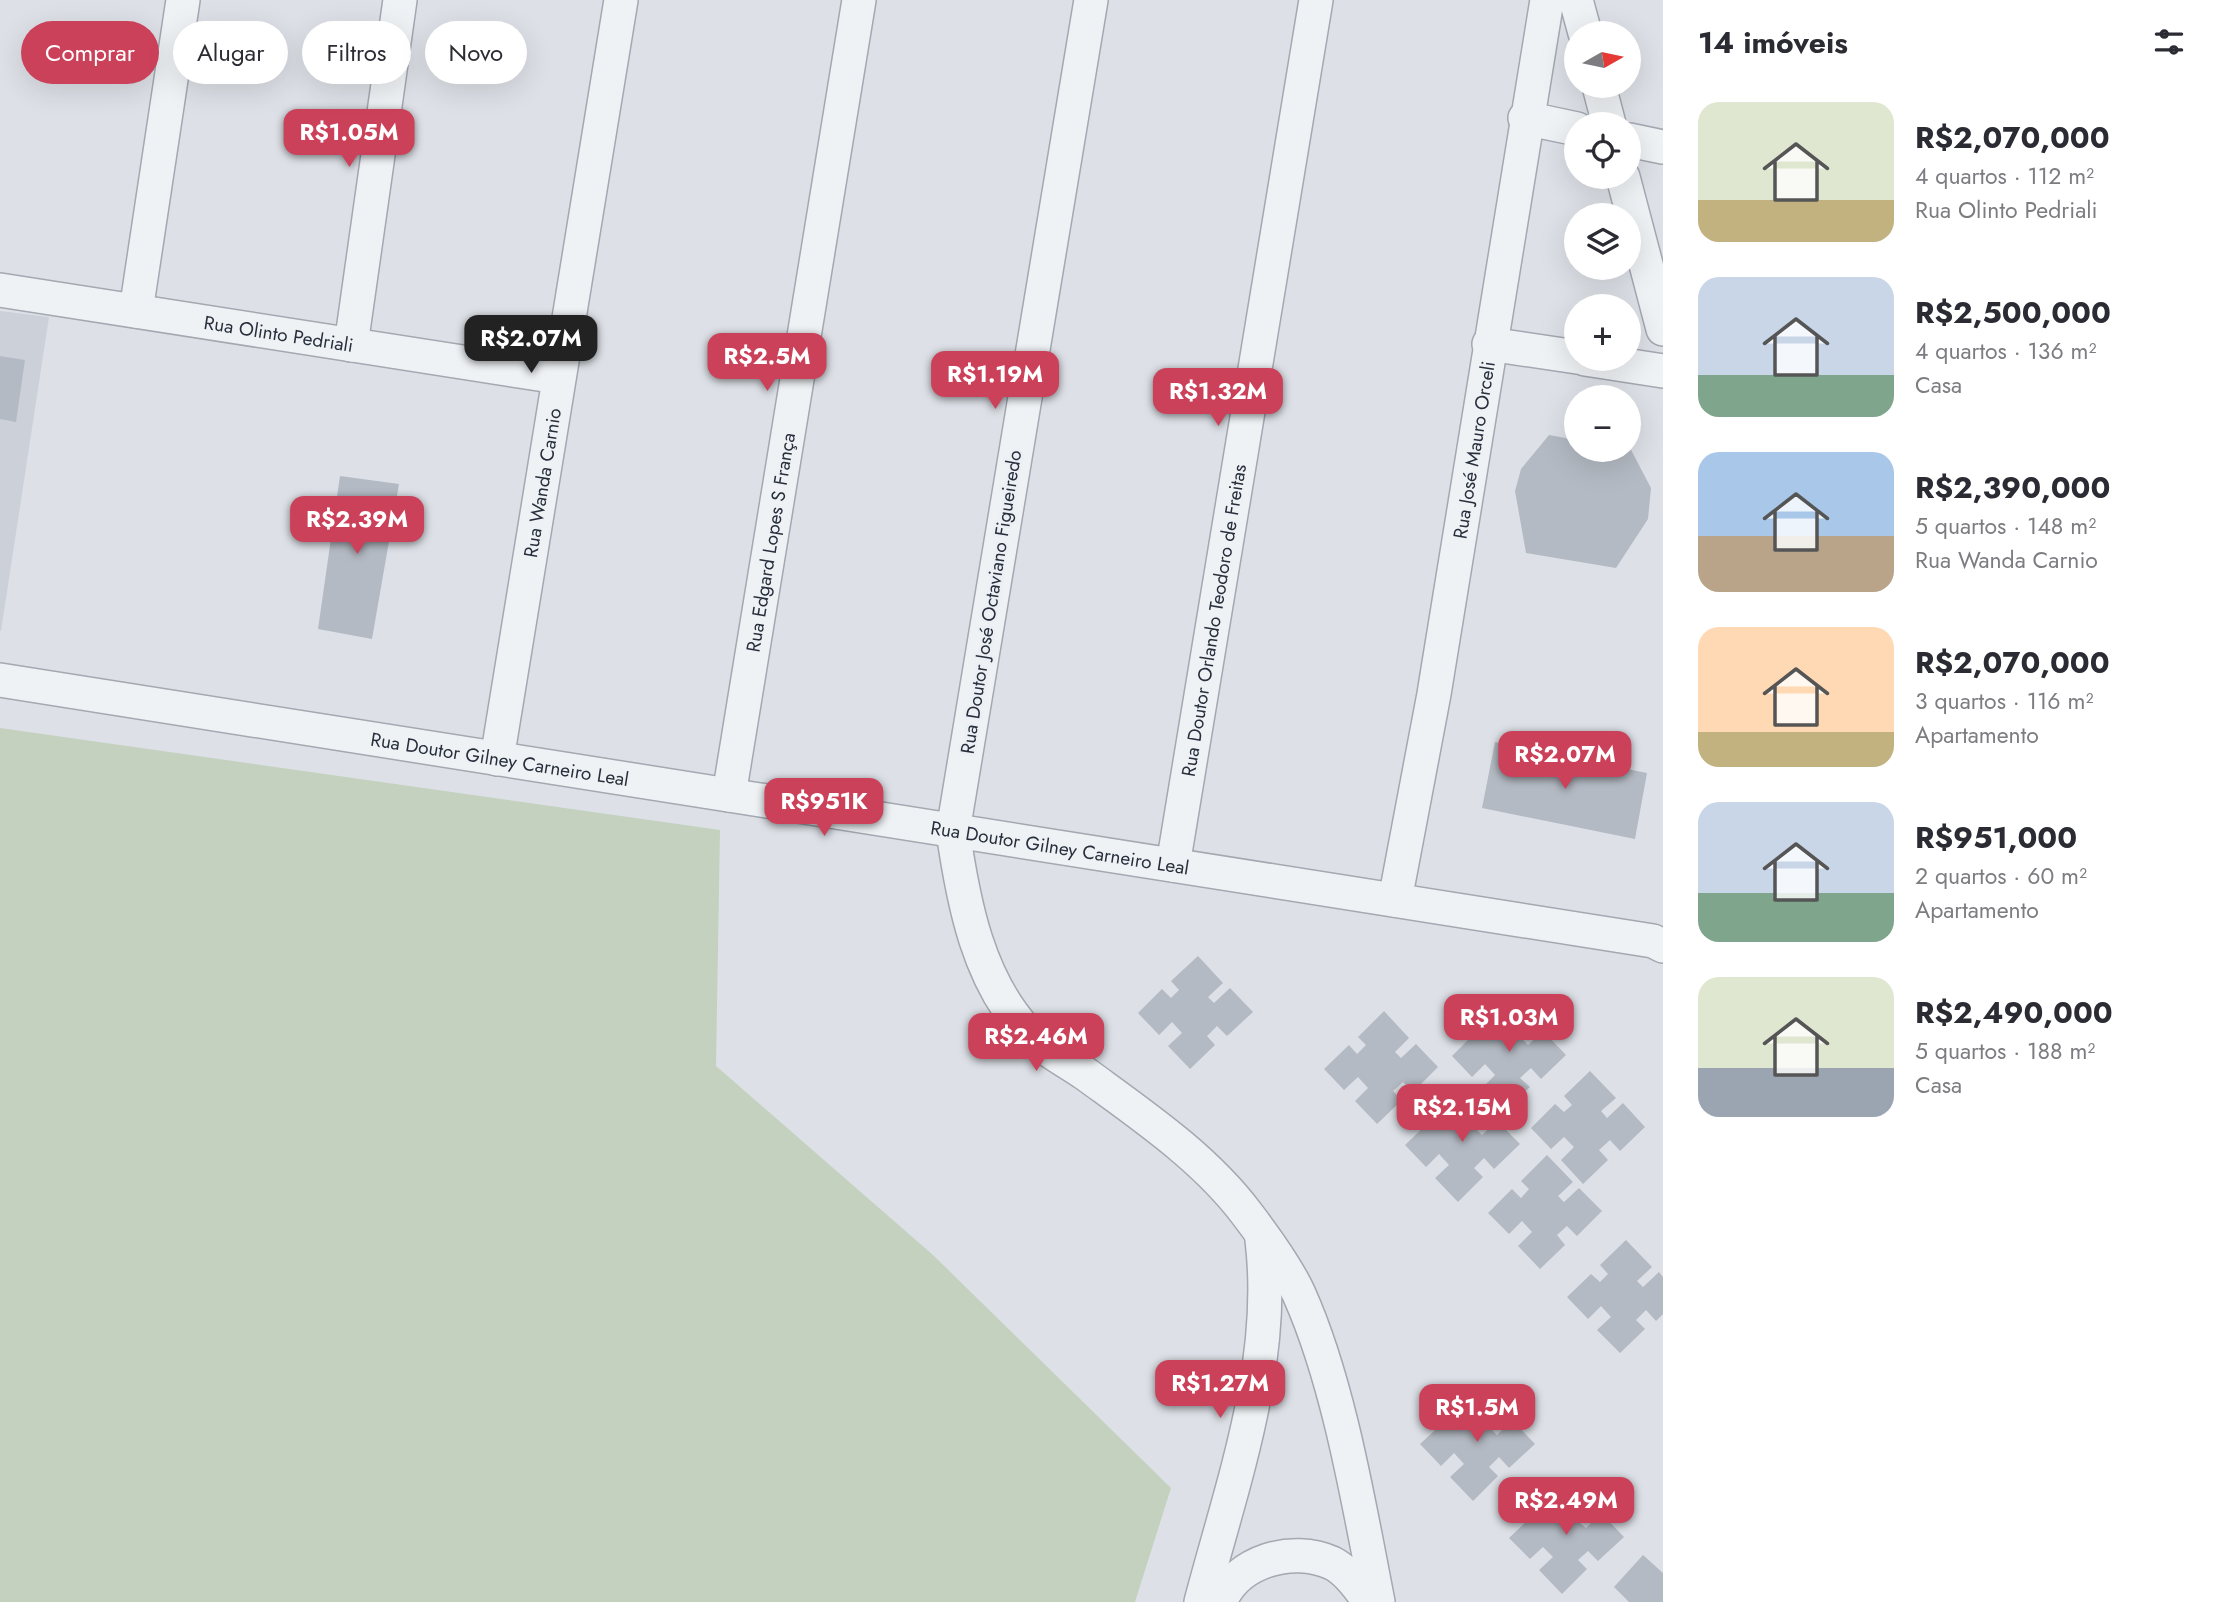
<!DOCTYPE html>
<html lang="pt">
<meta charset="utf-8">
<style>
:root{--surface:#fff;--page:#f7f7f7;--text:#2b2b33;--muted:#7c7c81;--accent:#cc415a}
body{margin:0;font-family:Jost,sans-serif;background:var(--page);color:var(--text);height:100vh;display:flex;flex-direction:column;font-size:26px;white-space:nowrap}
*{box-sizing:border-box;margin:0}
p{font-size:23px;color:var(--muted)}
.icon{flex:none;width:38px;height:38px;fill:none;stroke:currentColor;stroke-width:2;stroke-linecap:round;stroke-linejoin:round}
.map{position:relative;flex:1;overflow:hidden}
.panel{display:flex;flex-direction:column;background:var(--surface);width:560px}
.panel>*{flex:none}
.hud{position:absolute;left:21px;top:21px;width:665px;height:63px;display:flex;gap:14px}
.needle{width:46px;rotate:81deg}
.controls{position:absolute;left:1564px;top:21px;display:grid;gap:14px}
.controls a{display:grid;place-items:center;width:77px;height:77px;border-radius:50%;background:var(--surface);box-shadow:0 7px 28px #0002;font-size:35px}
.price{position:absolute;translate:-50% -60px;padding:0 16px;border-radius:14px;background:var(--accent);color:#fff;font-size:23px;line-height:46px;filter:drop-shadow(0 2px 4px #0008)}
.price::after{content:'';position:absolute;left:50%;top:42px;width:21px;height:16px;margin-left:-10px;background:inherit;clip-path:polygon(0 0,100% 0,50% 100%)}
.price.selected{background:#222;color:#fff}
ul{padding:0;list-style:none}
li{display:flex;align-items:center;gap:21px;height:175px;padding:0 35px}
li span{display:grid;place-items:center;flex:none;width:196px;height:140px;border-radius:21px;color:#555}
li>.icon{margin-inline-start:auto}
span .icon{width:84px;height:84px;fill:#fffc;stroke-width:1}
li b{font-size:30px}
h2{display:flex;justify-content:space-between;align-items:center;height:84px;padding:0 35px;font-size:30px}
.chip{padding:0 24px;border-radius:32px;background:var(--surface);box-shadow:0 7px 28px #0002;font-size:24px;line-height:63px}
.chip.selected{background:var(--accent);color:#fff}
main{display:flex;flex:1;min-height:0}
.map>svg:first-child{display:block}
.built{fill:#cbd0d9}
.green{fill:#c3d1be}
.building{fill:#b4bac3}
.lines{fill:none;stroke-linecap:round;stroke-linejoin:round}
.minor-casing{stroke:#a3a8b1;stroke-width:36}
.minor{stroke:#eff2f5;stroke-width:33}
.labels{text-anchor:middle;dominant-baseline:central;stroke-width:6;stroke-linejoin:round;paint-order:stroke}
.street-label{font-size:19px;fill:#272f3d;stroke:#ecf0f4}
</style>
<main>
<div class="map">
<svg width="1663" height="1602" viewBox="0 0 1663 1602">
<rect width="100%" height="100%" fill="#dde1e7"/>
<path class="built" d="M0,311L49,317L1,631H0Z"/>
<path class="green" d="M0,728L720,830L716,1066L933,1255L1171,1488L1135,1602H0Z"/>
<g class="building">
<path d="M0,356L25,360L16,422L0,419Z"/>
<path d="M1549,435L1577,440V450H1629V446L1651,488L1648,519L1616,568L1526,553L1515,491L1521,469Z"/>
<path d="M340,476L399,484L372,639L318,629Z"/>
<path d="M1495,742L1647,773L1635,839L1482,808Z"/>
<path d="M1198,956L1223,983L1208,997L1214,1003L1230,988L1253,1012L1227,1036L1217,1026L1207,1036L1215,1045L1190,1069L1168,1046L1182,1033L1172,1022L1159,1035L1138,1013L1162,989L1171,998L1179,990L1171,981Z"/>
<path d="M1511,998L1537,1025L1522,1039L1528,1045L1543,1031L1566,1055L1541,1079L1531,1068L1520,1078L1530,1087L1504,1112L1482,1088L1495,1075L1485,1064L1472,1077L1452,1056L1476,1032L1485,1040L1493,1032L1485,1024Z"/>
<path d="M1384,1011L1409,1038L1395,1052L1401,1058L1416,1044L1438,1067L1413,1092L1403,1082L1393,1091L1402,1100L1377,1124L1355,1101L1368,1088L1358,1077L1344,1090L1324,1069L1349,1045L1357,1054L1366,1045L1358,1037Z"/>
<path d="M1590,1071L1616,1098L1601,1111L1607,1118L1623,1103L1645,1127L1620,1151L1610,1140L1599,1150L1608,1160L1583,1184L1561,1160L1574,1147L1564,1137L1551,1149L1531,1128L1555,1104L1564,1112L1572,1105L1564,1096Z"/>
<path d="M1465,1088L1490,1115L1476,1129L1482,1135L1497,1121L1520,1144L1494,1169L1484,1158L1474,1168L1483,1177L1458,1202L1435,1178L1449,1165L1439,1154L1426,1167L1405,1145L1430,1121L1438,1130L1447,1122L1438,1114Z"/>
<path d="M1547,1155L1573,1182L1558,1196L1564,1202L1579,1188L1602,1211L1577,1236L1567,1226L1557,1235L1565,1245L1540,1269L1518,1246L1532,1232L1522,1221L1509,1234L1488,1213L1512,1189L1521,1198L1529,1189L1521,1181Z"/>
<path d="M1626,1240L1652,1267L1637,1281L1643,1287L1659,1272L1663,1277V1314L1656,1321L1646,1310L1636,1320L1645,1329L1620,1353L1597,1330L1611,1317L1601,1306L1588,1319L1567,1297L1591,1274L1600,1282L1608,1274L1600,1265Z"/>
<path d="M1480,1388L1505,1415L1490,1428L1497,1435L1512,1420L1535,1444L1509,1468L1499,1457L1489,1467L1498,1476L1473,1501L1450,1477L1464,1464L1454,1453L1441,1466L1420,1444L1445,1421L1453,1429L1462,1421L1453,1413Z"/>
<path d="M1569,1481L1594,1508L1579,1522L1586,1528L1601,1513L1624,1537L1598,1561L1588,1551L1578,1560L1587,1569L1562,1594L1539,1570L1553,1557L1543,1547L1530,1559L1509,1538L1534,1514L1542,1522L1551,1514L1542,1506Z"/>
<path d="M1643,1555L1663,1573V1602H1629L1614,1587Z"/>
</g>
<g class="lines">
<defs>
<g id="minor">
<path d="M1091,0L953,831C963,901 978,983 1031,1036C1046,1051 1069,1062 1087,1075C1143,1116 1205,1158 1247,1214C1263,1235 1288,1270 1299,1294C1339,1383 1359,1505 1378,1602"/>
<path d="M1576,0L1585,33"/>
<path d="M1599,86L1609,124"/>
<path d="M1525,118L1577,129"/>
<path d="M1629,140L1663,147"/>
<path d="M1623,177L1663,329"/>
<path id="s1" d="M0,290L558,377"/>
<path d="M136,311L183,0"/>
<path d="M1489,344L1577,357"/>
<path d="M351,345L400,0"/>
<path d="M1585,359L1663,371"/>
<path id="s2" d="M0,680L1653,941L1663,946"/>
<path id="s3" d="M497,759L621,0"/>
<path id="s4" d="M729,795L859,0"/>
<path id="s5" d="M1173,865L1316,0"/>
<path id="s6" d="M1395,900L1434,694L1547,0"/>
<path d="M1201,1602C1232,1484 1277,1363 1262,1240"/>
<path d="M1220,1602C1237,1561 1292,1545 1332,1563C1348,1571 1359,1588 1370,1602"/>
</g>
</defs>
<use href="#minor" class="minor-casing"/>
<use href="#minor" class="minor"/>
</g>
<g class="labels">
<g class="street-label">
<text stroke="none"><textPath href="#s1" startOffset="282">Rua Olinto Pedriali</textPath></text>
<text stroke="none"><textPath href="#s6" startOffset="457">Rua José Mauro Orceli</textPath></text>
<text stroke="none"><textPath href="#s3" startOffset="280">Rua Wanda Carnio</textPath></text>
<text stroke="none"><textPath href="#s4" startOffset="256">Rua Edgard Lopes S França</textPath></text>
<text transform="translate(991 602) rotate(-81)">Rua Doutor José Octaviano Figueiredo</text>
<text stroke="none"><textPath href="#s5" startOffset="248">Rua Doutor Orlando Teodoro de Freitas</textPath></text>
<text stroke="none"><textPath href="#s2" startOffset="506">Rua Doutor Gilney Carneiro Leal</textPath></text>
<text stroke="none"><textPath href="#s2" startOffset="1073">Rua Doutor Gilney Carneiro Leal</textPath></text>
</g>
</g>
</svg>
<div class="controls">
<a><svg class="needle" viewBox="-14 -14 28 28"><path d="M0-13l5 13h-10z" fill="#e53935"/><path d="M0 13l5-13h-10z" fill="#7c7c81"/></svg></a>
<a><svg class="icon" aria-label="locate" viewBox="0 0 24 24"><circle cx="12" cy="12" r="6"/><path d="M12 2v4M12 18v4M2 12h4M18 12h4"/></svg></a>
<a><svg class="icon" aria-label="layers" viewBox="0 0 24 24"><path d="M12 4l9 5-9 5-9-5zM3 14l9 5 9-5"/></svg></a>
<a>+</a>
<a>−</a>
</div>
<b class="price" style="left:349px;top:169px">R$1.05M</b>
<b class="price selected" style="left:531px;top:375px">R$2.07M</b>
<b class="price" style="left:767px;top:393px">R$2.5M</b>
<b class="price" style="left:995px;top:411px">R$1.19M</b>
<b class="price" style="left:1218px;top:428px">R$1.32M</b>
<b class="price" style="left:357px;top:556px">R$2.39M</b>
<b class="price" style="left:1565px;top:791px">R$2.07M</b>
<b class="price" style="left:824px;top:838px">R$951K</b>
<b class="price" style="left:1509px;top:1054px">R$1.03M</b>
<b class="price" style="left:1036px;top:1073px">R$2.46M</b>
<b class="price" style="left:1462px;top:1144px">R$2.15M</b>
<b class="price" style="left:1220px;top:1420px">R$1.27M</b>
<b class="price" style="left:1477px;top:1444px">R$1.5M</b>
<b class="price" style="left:1566px;top:1537px">R$2.49M</b>
<div class="hud">
<a class="chip selected">Comprar</a>
<a class="chip">Alugar</a>
<a class="chip">Filtros</a>
<a class="chip">Novo</a>
</div>
</div>
<section class="panel">
<h2>14 imóveis<svg class="icon" aria-label="filters" viewBox="0 0 24 24"><path d="M4 7h16M4 17h16"/><circle cx="9" cy="7" r="2"/><circle cx="15" cy="17" r="2"/></svg></h2>
<ul>
<li><span style="background:linear-gradient(#dfe7d0 70%,#c2b280 0)"><svg class="icon" aria-label="home" viewBox="0 0 24 24"><path d="M3 11l9-7 9 7M6 9v11h12V9"/></svg></span><div><b>R$2,070,000</b><p>4 quartos · 112 m²</p><p>Rua Olinto Pedriali</p></div></li>
<li><span style="background:linear-gradient(#c9d6e8 70%,#7fa58c 0)"><svg class="icon" aria-label="home" viewBox="0 0 24 24"><path d="M3 11l9-7 9 7M6 9v11h12V9"/></svg></span><div><b>R$2,500,000</b><p>4 quartos · 136 m²</p><p>Casa</p></div></li>
<li><span style="background:linear-gradient(#a9c7e8 60%,#b9a48a 0)"><svg class="icon" aria-label="home" viewBox="0 0 24 24"><path d="M3 11l9-7 9 7M6 9v11h12V9"/></svg></span><div><b>R$2,390,000</b><p>5 quartos · 148 m²</p><p>Rua Wanda Carnio</p></div></li>
<li><span style="background:linear-gradient(#ffd9b3 75%,#c2b280 0)"><svg class="icon" aria-label="home" viewBox="0 0 24 24"><path d="M3 11l9-7 9 7M6 9v11h12V9"/></svg></span><div><b>R$2,070,000</b><p>3 quartos · 116 m²</p><p>Apartamento</p></div></li>
<li><span style="background:linear-gradient(#c9d6e8 65%,#7fa58c 0)"><svg class="icon" aria-label="home" viewBox="0 0 24 24"><path d="M3 11l9-7 9 7M6 9v11h12V9"/></svg></span><div><b>R$951,000</b><p>2 quartos · 60 m²</p><p>Apartamento</p></div></li>
<li><span style="background:linear-gradient(#dfe7d0 65%,#9aa5b1 0)"><svg class="icon" aria-label="home" viewBox="0 0 24 24"><path d="M3 11l9-7 9 7M6 9v11h12V9"/></svg></span><div><b>R$2,490,000</b><p>5 quartos · 188 m²</p><p>Casa</p></div></li>
</ul>
</section>
</main>
